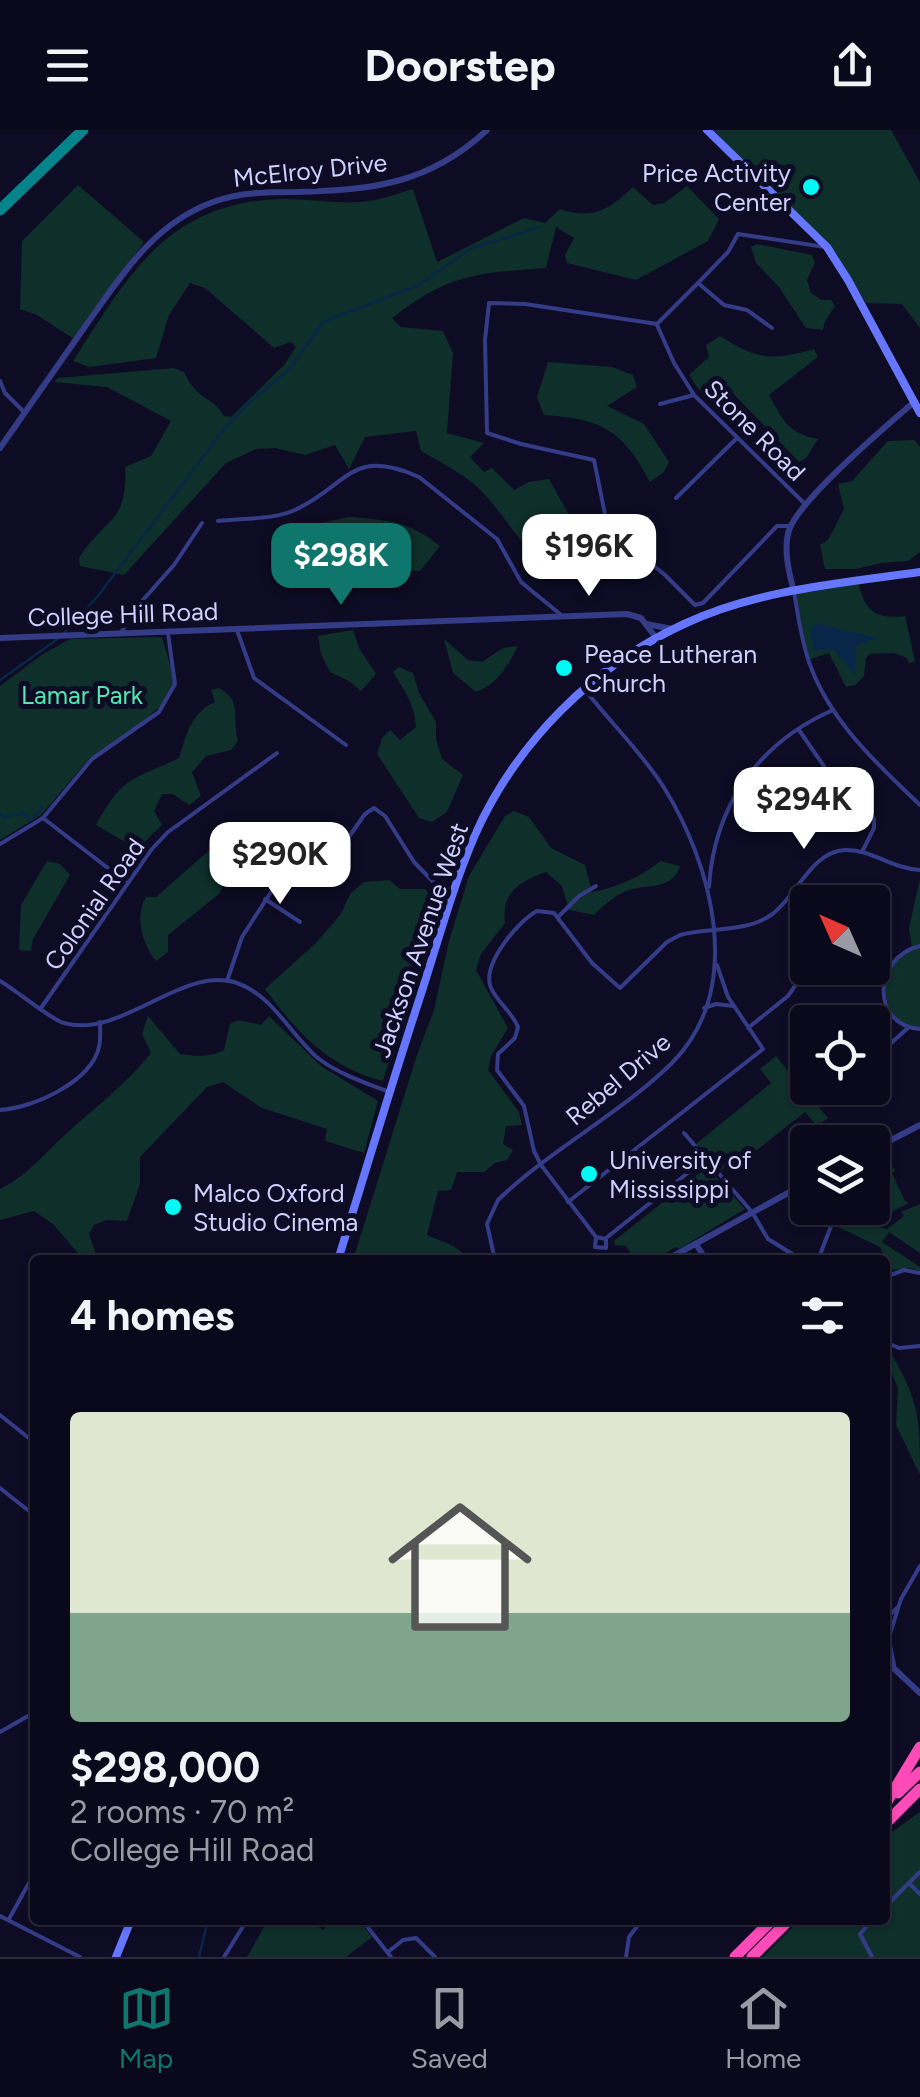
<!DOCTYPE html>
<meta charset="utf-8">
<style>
:root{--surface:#0a091b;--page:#181728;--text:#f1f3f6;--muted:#999aa3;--line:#2a2a3a;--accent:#0f766e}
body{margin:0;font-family:Figtree,sans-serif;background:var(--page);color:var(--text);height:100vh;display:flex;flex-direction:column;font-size:38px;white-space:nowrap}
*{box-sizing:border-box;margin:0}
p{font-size:32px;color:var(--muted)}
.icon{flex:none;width:55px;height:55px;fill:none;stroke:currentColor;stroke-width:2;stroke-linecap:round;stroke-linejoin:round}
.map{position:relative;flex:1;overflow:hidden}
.drawer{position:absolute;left:30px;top:1125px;width:860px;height:670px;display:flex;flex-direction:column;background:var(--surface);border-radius:10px;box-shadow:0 2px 8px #0004,0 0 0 2px var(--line)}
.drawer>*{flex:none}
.needle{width:65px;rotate:315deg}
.fabs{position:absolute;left:790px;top:755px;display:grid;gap:20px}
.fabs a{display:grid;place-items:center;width:100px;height:100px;border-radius:10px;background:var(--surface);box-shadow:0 2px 8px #0004,0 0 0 2px var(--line);font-size:50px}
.price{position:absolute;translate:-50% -85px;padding:0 22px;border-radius:20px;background:#fff;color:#222;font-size:32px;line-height:65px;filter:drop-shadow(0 2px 5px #0008)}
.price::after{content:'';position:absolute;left:50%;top:60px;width:30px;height:22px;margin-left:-15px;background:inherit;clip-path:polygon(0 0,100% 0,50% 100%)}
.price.selected{background:var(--accent);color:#fff}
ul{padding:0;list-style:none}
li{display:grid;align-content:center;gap:20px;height:530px;padding:0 40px}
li+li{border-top:2px solid var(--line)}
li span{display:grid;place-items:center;height:310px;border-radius:10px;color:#555}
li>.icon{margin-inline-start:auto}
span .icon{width:180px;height:180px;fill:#fffc;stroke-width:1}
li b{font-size:42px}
h2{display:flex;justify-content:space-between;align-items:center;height:120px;padding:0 40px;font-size:42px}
header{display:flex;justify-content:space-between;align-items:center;height:130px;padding:0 40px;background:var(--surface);font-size:45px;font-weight:700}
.tabs{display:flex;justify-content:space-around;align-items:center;height:140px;border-top:2px solid var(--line);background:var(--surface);font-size:28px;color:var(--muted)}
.tabs a{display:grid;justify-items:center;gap:5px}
.tabs .selected{color:var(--accent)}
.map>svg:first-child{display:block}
.green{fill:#0f2f2a}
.water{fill:#082748}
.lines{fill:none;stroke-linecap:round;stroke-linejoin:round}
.stream{stroke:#082748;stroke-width:2.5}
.taxiway{stroke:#06848c;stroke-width:11}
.minor{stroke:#343b87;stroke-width:4}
.tertiary{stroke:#343b87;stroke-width:6}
.secondary{stroke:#6776ff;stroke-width:8}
.motorway{stroke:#ff4bb8;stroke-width:11}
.poi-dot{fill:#00fbf4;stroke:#0d0c24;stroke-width:4}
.labels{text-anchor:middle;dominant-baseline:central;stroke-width:10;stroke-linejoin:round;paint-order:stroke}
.street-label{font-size:25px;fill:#d0d0ff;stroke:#0d0c24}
.poi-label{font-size:25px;fill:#d0d0ff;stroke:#0d0c24;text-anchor:start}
.park-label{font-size:25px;fill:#52e8b0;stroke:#0d0c24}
</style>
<header><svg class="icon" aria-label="menu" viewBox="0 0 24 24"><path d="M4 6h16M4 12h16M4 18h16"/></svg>Doorstep<svg class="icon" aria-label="share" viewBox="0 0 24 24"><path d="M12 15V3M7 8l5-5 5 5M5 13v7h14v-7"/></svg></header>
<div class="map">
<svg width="920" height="1827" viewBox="0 0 920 1827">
<rect width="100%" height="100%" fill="#0d0c24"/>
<g class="green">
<path d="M714,0H891L920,52V198L902,174L866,173L836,123L771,63Z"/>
<path d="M78,55L144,112L74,209L37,185L20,179L22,111Z"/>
<path d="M687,56L719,89L708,111L636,150L567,133L565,125L574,108L556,97L546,138C476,143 449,144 392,188L401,197L443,201L453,223L447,303L484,313L470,327L484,342L492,338L514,360L529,352L549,349L584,412L594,425L587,436L555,448C528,424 511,395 487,367C470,347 444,334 421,321L416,301L365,307L349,339L335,315L305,325L275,318L256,319L226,333L124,445L80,436L79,428C105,387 128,394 125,337L151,326L171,291L107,257L54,252L58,248L174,238L184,242C197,271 213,266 224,286L231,287L284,235L296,217L291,212L274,218L205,158L190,153L169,185L156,228L89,237L73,231C130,143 168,71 285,69C313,69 341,75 369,71C384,69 399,63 413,59L437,132L524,88L545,93L560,79C594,90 608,80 633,57L653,75L664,73Z"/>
<path d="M757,114L812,125L815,132L807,150L811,163L822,170H831L835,176L825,191L823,200L806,198L779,157L756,133L751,117Z"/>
<path d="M720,206C758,230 772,231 814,219L818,227L769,265C783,290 787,303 818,309L806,328L799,332L724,254L700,261L689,245L709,227L706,215Z"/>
<path d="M548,232L612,237L633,245L637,257L607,276L644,294L669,332L664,342L650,352C623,300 602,289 544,285L537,267Z"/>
<path d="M914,310L920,317V422L908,431L881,433L856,439H825L820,415L828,410L844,379L838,354L852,351L888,311Z"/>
<path d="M349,387C388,390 408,391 440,416L420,441H361L326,432L293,436L287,419L298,412L307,396Z"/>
<path d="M858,451C864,480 875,490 905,486L915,532L909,533L907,528L894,523L870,524L866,528L864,546L855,555L846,557L829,523L808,530L794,462Z"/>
<path d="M353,500L359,518L376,544L361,561L349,551L330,542L321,524L318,506Z"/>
<path d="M162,507L173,545V555L163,574L138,596L89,629L41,685L0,710V556L43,524L70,509Z"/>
<path d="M444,509L468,530L482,532L503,518L518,516C509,534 497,555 476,562L453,543Z"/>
<path d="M399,537L413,543L419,563L436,592V609L442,629L463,645L447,682L432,692L419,688L377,624L382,608L390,600L400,610L416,597C415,576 404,559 393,542Z"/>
<path d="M219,558C244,573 231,586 238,611L231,620L206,626L192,642L201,666L189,675L173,664H162L154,681L162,695L137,719L96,695C124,645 131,651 179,628C186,606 191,582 215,572L211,560Z"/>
<path d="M514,681L529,687L551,718L585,735L592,762C613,759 645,745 660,731L680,736C673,760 649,754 629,760C615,765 604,775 594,785L569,780L562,756L546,742C519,752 501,762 505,793L481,824L476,840L508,898L491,926L488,940L519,982L522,995L506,996L503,1014L513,1020L507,1030L495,1033L484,1042H457L451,1060L438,1061L427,1105L453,1116L473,1130H353L417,925L434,880L449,811L469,746L505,686Z"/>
<path d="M250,702L248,711L219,764L168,805V822L156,831C143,815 134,787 146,767H156L213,717Z"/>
<path d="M47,731L60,734L70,745L33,809L31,821L19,820L21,775Z"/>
<path d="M920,749V899C876,893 875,834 912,817L909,798Z"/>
<path d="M389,750L400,759H425L438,776L383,951C329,938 297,902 265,859L317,812L341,784L350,764L364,752Z"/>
<path d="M148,886L180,924C195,926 210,928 224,920L230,894L238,890L261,895L269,886L321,936L378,971L364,1023L325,1011L327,999L262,978L223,952L207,957L140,1027V1054L127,1091L107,1090L94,1095L89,1104L98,1130H84L53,1094L34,1081L0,1090V1059C28,1045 43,1025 66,1004C96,976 126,955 151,923L142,904Z"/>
<path d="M776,926L828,988L817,996L805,982L757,1020L749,1018L719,1042L696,1014L771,953L760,939Z"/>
<path d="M890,1034L895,1040L892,1043L905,1071L909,1073L875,1090L864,1079L872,1078L873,1048L882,1044Z"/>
<path d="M707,1037L745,1079L679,1119L676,1117L654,1130H629L632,1125L626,1116L615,1115L614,1111Z"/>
<path d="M920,1074V1123L889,1102L882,1112L920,1137V1141L909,1138L893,1140L886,1132L880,1117L838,1097L844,1078H853L869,1095L887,1099L904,1086L901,1082Z"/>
<path d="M892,1225C920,1274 920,1290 920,1345L896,1295L898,1258L886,1230Z"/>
<path d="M920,1682V1827H763L800,1790H885V1707Z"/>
<path d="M268,1790H309L323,1800L331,1790H358L372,1807L346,1827H247Z"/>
</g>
<path class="water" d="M815,493L877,508L856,516L855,545L833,519L814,521L810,501Z"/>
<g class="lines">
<g class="stream">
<path d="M65,502L98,466L224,299L254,268L290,239L323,192L419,155L472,118L539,97"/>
<path d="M0,550L59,508"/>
<path d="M0,684L4,687L23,683L31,690L42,678"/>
<path d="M199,1827L208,1790"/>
</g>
<path class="taxiway" d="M0,80L83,0"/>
<g class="minor">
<path d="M698,153L657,194L525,174L489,173L485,210L487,303L521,314L594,330L608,399L665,445L695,475L703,473L777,396H789"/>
<path d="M657,195L674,233L694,265L805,374"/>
<path d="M772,198L747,180L724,175L698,153L728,122L738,104L825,117"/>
<path d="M0,251L5,263L25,283"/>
<path d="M660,274L694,265"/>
<path d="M676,368L737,308"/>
<path d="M218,391C243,388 275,390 297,379C349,354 351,317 419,347L497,409L521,452L560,484"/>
<path d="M794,462C798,485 801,509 809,532C829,590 876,633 920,675"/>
<path d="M237,500L254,548L346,615"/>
<path d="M122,501L135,479L174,435L202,393"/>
<path d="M799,600L828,642L874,689V698L862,722"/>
<path d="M43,688L126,752"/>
<path d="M0,714L43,688L92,629L159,582L175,554L168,503"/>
<path d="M334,728L365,684L374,678L385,686L414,732L448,767"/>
<path d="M709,757C714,676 758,613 833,580"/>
<path d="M789,768L800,774L808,785"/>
<path d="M265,769L300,792"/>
<path d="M558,787L579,766L596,756"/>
<path d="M920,816C873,827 870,895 920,899"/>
<path d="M0,851C16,860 51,890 64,893C120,909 181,837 234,852C273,864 290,905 319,929C339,944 366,953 389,962"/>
<path d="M227,851L242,807L291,731L306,697"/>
<path d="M41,878L151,720L168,702L277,623"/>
<path d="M704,878L716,874L733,876"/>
<path d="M748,898L788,866L808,837"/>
<path d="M872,943L880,923L909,897"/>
<path d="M859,963L863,958"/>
<path d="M0,980C33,978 91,952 99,917C101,909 100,900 100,892"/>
<path d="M684,1003L752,1082L768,1109L802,1130"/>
<path d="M568,1072L763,919L728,867L717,835"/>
<path d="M596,1107L595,1117L606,1118V1109L596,1107L541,1035L534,1021L524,976L497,940L498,924L515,908L518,897C512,882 498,873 491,858C481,835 518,791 537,781L554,783L592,833L620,858L667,812L680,805C709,797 745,803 771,785C797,767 810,722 845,720C871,719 893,739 920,740"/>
<path d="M606,1108L704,1030"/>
<path d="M495,1130L487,1094L498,1070C551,1019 620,984 672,933C746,858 712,734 663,656C641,622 611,593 586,561"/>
<path d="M818,1130L838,1078"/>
<path d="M885,1147L904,1140L920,1143"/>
<path d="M885,1212L899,1218L920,1216"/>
<path d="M0,1285L35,1313"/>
<path d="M0,1358L34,1385"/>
<path d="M885,1489L898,1477"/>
<path d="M889,1507L901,1469L920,1436"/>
<path d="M0,1602L35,1582"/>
<path d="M909,1753L920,1764"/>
<path d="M885,1777L920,1742"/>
<path d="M0,1786L80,1827"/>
<path d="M9,1789L35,1742"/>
<path d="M362,1790L391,1827"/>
<path d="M872,1790L860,1804L872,1827"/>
<path d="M388,1822L403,1810L416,1808L435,1827"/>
<path d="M224,1827L247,1790"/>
<path d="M626,1827L629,1807L642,1790"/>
</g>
<g class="tertiary">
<path d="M0,318C28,278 56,238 84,198C120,148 152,94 213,72C240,62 268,62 296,62C373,60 429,54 487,0"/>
<path d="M794,462C789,443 783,419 789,400C801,368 884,298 914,272"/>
<path d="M646,494L673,499"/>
<path d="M0,508L627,484L641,488L657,509"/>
<path d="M872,1020L920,995"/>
<path d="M696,1114L706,1130"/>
<path d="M666,1130L808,1052"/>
<path d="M885,1496L893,1535"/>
<path d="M885,1530L920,1563"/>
</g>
<g class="secondary">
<path d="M707,0L827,117L848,150L920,283"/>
<path d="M338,1130C365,1043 391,956 419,870C437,815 452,758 475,705C516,613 593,536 684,494C756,460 842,453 920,442"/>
<path d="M116,1827L131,1790"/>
</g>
<g class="motorway">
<path d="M898,1663L920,1642"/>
<path d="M885,1675L920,1617"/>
<path d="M885,1694L920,1659"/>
<path d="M735,1827L772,1790"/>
<path d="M752,1827L789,1790"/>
</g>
</g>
<g class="poi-dot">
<circle cx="811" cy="57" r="10"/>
<circle cx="564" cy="538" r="10"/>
<circle cx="589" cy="1044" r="10"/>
<circle cx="173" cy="1077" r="10"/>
</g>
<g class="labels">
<g class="street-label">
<text transform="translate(310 40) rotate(-6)">McElroy Drive</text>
<text transform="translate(755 300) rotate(45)">Stone Road</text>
<text transform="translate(123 484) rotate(-2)">College Hill Road</text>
<text transform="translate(94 774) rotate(-55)">Colonial Road</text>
<text transform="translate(420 810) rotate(-71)">Jackson Avenue West</text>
<text transform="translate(618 949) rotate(-40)">Rebel Drive</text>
</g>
<g class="poi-label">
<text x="791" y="43" text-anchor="end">Price Activity<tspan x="791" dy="29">Center</tspan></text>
<text x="584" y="524">Peace Lutheran<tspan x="584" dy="29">Church</tspan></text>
<text x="609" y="1030">University of<tspan x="609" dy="29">Mississippi</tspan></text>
<text x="193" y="1063">Malco Oxford<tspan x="193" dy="29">Studio Cinema</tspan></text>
</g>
<g class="park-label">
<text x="82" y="565">Lamar Park</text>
</g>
</g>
</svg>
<div class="fabs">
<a><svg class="needle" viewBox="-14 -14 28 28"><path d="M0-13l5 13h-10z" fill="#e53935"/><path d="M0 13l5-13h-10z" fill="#999aa3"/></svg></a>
<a><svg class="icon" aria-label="locate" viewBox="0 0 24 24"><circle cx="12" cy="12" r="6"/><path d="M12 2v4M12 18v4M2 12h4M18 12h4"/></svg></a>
<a><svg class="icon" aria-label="layers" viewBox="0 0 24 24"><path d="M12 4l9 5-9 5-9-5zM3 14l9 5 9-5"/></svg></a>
</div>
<b class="price" style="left:589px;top:469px">$196K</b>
<b class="price selected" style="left:341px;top:478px">$298K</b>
<b class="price" style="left:804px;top:722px">$294K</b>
<b class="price" style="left:280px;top:777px">$290K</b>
<section class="drawer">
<h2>4 homes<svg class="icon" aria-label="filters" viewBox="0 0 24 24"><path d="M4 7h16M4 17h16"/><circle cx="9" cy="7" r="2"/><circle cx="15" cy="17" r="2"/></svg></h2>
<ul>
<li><span style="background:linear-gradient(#dfe7d0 65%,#7fa58c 0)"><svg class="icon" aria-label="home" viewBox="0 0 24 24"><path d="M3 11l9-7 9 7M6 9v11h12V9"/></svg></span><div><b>$298,000</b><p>2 rooms · 70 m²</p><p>College Hill Road</p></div></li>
</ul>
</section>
</div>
<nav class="tabs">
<a class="selected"><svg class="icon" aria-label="map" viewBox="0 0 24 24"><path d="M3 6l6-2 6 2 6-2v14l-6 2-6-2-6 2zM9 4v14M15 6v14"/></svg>Map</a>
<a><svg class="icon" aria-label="saved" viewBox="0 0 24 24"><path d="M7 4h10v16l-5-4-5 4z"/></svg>Saved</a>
<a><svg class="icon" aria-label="home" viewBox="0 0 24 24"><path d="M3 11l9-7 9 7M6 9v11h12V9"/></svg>Home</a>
</nav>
